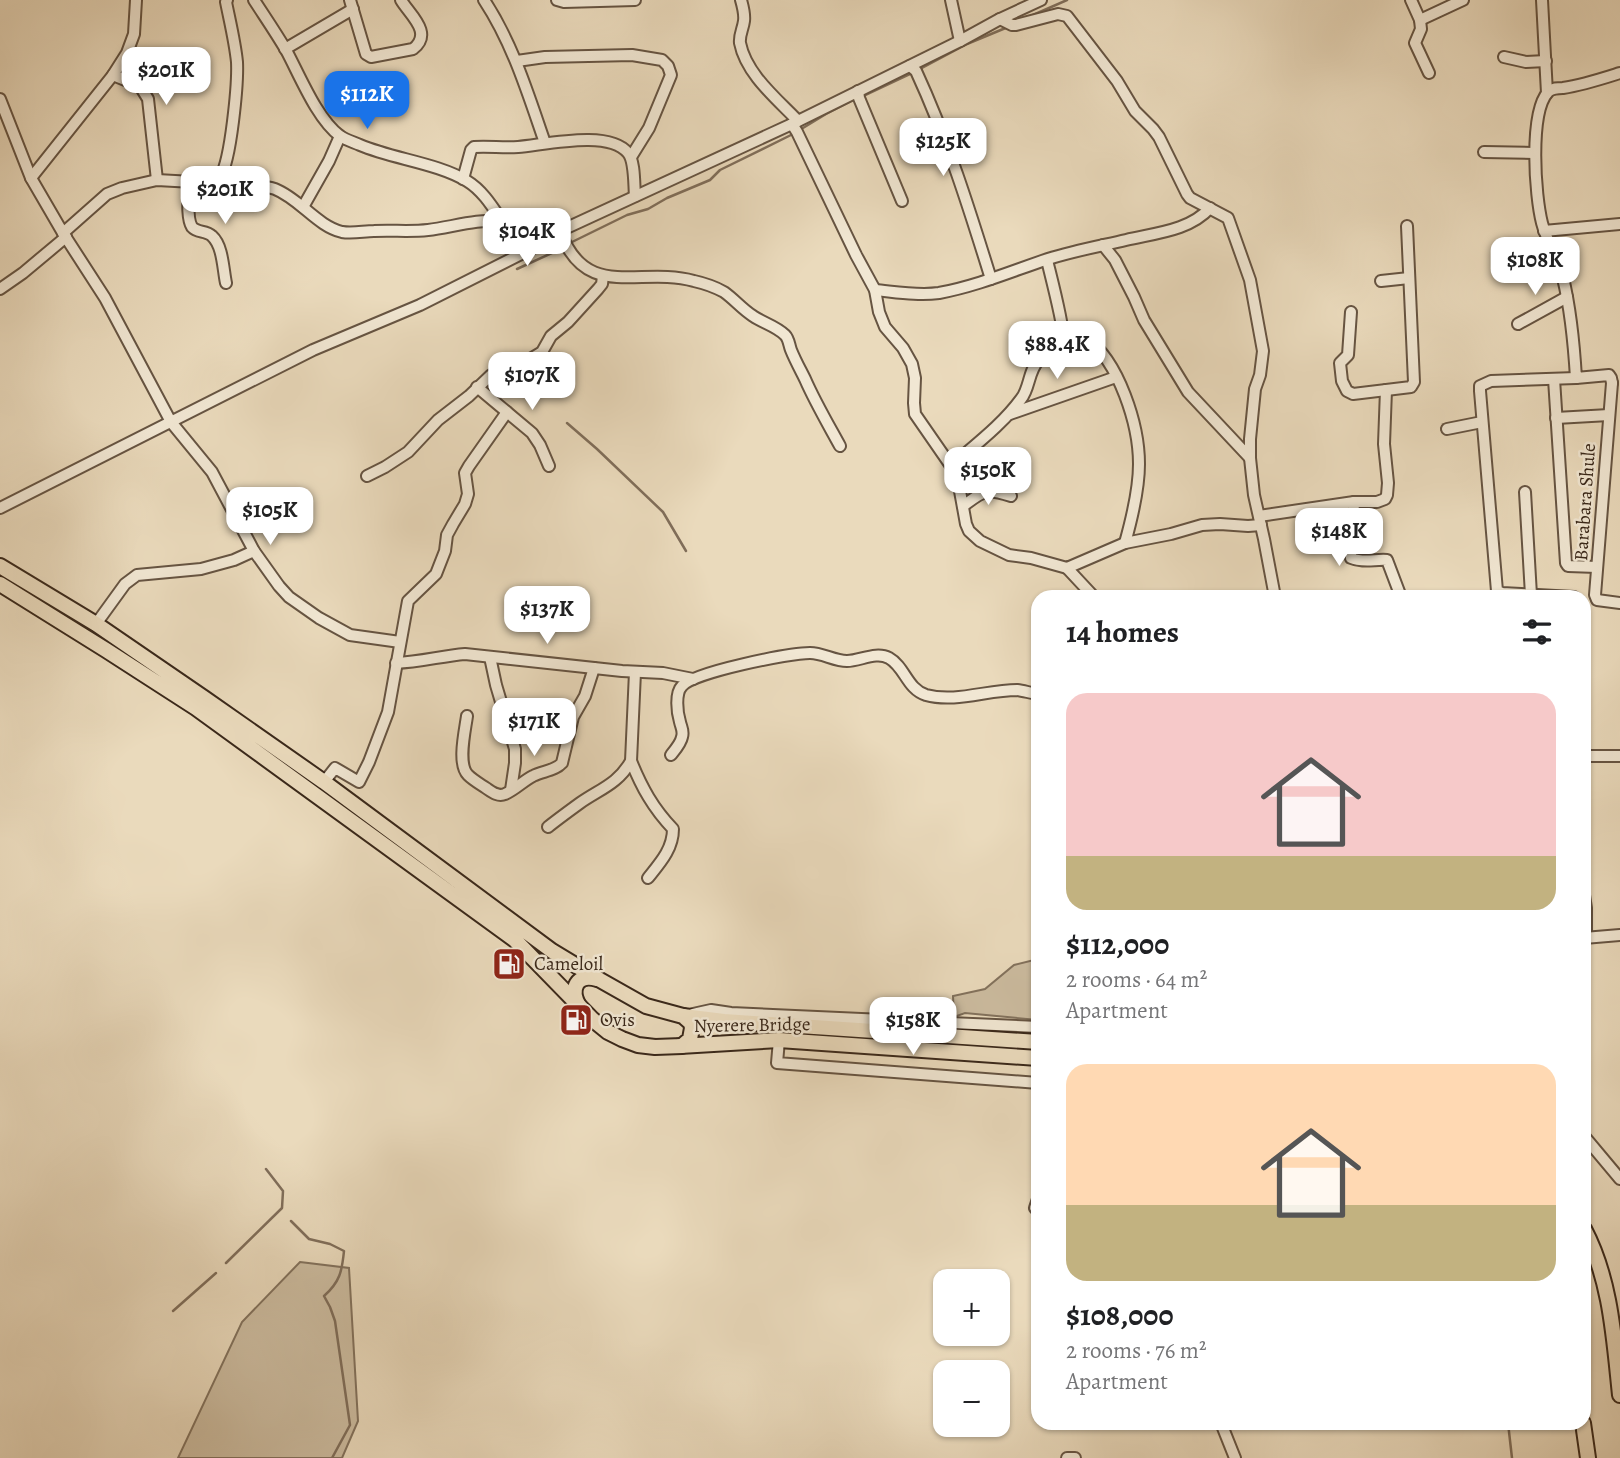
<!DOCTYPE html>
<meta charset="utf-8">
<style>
:root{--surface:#fff;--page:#f6f6f6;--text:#202124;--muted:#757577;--accent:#1a73e8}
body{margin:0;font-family:Alegreya,serif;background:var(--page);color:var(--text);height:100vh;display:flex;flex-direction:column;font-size:26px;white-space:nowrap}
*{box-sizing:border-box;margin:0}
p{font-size:23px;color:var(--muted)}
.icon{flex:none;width:38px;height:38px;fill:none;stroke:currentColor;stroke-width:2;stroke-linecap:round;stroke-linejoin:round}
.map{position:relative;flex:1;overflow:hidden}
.side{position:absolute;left:1031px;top:590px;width:560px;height:840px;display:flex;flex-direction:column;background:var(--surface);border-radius:21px;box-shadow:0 2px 5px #0004}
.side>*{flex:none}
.controls{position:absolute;left:933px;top:1269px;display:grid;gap:14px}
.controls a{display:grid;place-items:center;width:77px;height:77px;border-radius:14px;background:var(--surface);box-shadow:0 2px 5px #0004;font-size:35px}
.price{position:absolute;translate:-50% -60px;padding:0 16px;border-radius:14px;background:#fff;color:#222;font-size:23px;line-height:46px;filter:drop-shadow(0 2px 4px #0008)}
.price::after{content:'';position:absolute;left:50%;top:42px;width:21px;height:16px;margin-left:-10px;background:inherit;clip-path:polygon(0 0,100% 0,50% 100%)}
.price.active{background:var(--accent);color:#fff}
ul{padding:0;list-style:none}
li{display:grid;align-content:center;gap:14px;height:371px;padding:0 35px}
li span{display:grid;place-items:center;height:217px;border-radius:21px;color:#555}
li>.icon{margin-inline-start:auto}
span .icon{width:126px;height:126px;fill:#fffc;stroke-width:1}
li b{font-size:30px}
h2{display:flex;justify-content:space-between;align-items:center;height:84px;padding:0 35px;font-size:30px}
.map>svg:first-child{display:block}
.green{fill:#ccbca0;stroke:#83725d;stroke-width:2}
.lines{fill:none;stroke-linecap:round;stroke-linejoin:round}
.stream{stroke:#806e5a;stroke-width:2.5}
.minor-casing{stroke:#665442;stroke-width:14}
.major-casing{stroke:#3a281a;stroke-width:18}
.minor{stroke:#f1e7d3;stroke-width:10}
.major{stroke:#eadabc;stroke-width:14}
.labels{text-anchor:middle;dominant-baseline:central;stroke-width:5;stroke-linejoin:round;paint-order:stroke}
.street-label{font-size:19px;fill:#3a281a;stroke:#f1e7d3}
.poi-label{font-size:19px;fill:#3a281a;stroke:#f1e7d3;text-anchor:start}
</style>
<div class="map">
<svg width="1620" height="1458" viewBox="0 0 1620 1458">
<rect width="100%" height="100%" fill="#eadabc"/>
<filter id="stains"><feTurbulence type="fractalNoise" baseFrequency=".00286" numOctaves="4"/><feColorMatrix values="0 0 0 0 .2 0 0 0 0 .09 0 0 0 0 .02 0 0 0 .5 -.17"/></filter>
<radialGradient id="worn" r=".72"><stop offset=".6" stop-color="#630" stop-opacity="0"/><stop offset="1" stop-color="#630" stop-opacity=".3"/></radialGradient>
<g class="green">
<path d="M1038,959V1020L965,1013L954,1017L953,996L985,989L1014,965Z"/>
<path d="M300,1262L349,1268L358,1421L342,1458H178L242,1322Z"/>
</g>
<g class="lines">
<g class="stream">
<path d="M1033,15L1067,0"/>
<path d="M920,69L967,44L1008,27"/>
<path d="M863,96L914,72"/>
<path d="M798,131L826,114L857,98"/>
<path d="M570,243L627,215L648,209L667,198L710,180L720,170L793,134"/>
<path d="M517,269L565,247"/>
<path d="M567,423L597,449L663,512L686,551"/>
<path d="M291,1221L309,1239L330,1244L344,1251C342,1271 340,1282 324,1296L330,1307L335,1321L350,1425L332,1458"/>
<path d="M226,1263L282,1208L283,1191L266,1169"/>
<path d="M173,1311L216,1273"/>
<path d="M1508,1423L1512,1458"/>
</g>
<defs>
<g id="minor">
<path d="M254,0C265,17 276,33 286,50C300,76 317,119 340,136C346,140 353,142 360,145C393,159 437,163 467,181C482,190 492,206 502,221"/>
<path d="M350,0L366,54L371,57L413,49C434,33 409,14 401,0"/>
<path d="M484,0C513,44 528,94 545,143"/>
<path d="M557,0L564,2L635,0"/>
<path d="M741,0C743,7 745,14 744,21C743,29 739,35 740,43C746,74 777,99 798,121"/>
<path d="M951,0L960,41"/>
<path d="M1411,0L1420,20L1421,29L1415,43L1429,73"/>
<path d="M1542,0L1547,93"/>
<path d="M1000,19L1012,25H1016L1058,14L1067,16L1117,81L1135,111L1153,129L1159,137L1187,194L1190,198L1228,218L1250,280L1263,351L1260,375L1255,389L1250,439V458L1254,495L1264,539L1275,597"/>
<path d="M1420,20L1463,0"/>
<path d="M285,49L353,9"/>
<path d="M1504,57L1526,62L1546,61"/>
<path d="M517,61L545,57L632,55L662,60L668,66L671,75L649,128L631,157"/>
<path d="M910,66L916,71C947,138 969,208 991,279"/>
<path d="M113,75L140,86L148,99L157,180"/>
<path d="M858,91L859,98L902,201"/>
<path d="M0,99L31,178L63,233L105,298L171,422L212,472L254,551L279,586L289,597L319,618L350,635L400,642"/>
<path d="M792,124L797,132L856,255L875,290L879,312L885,327L903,348L912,364L915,378L914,403L915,414L951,466L960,491L966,524L969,531L980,541L1009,555L1031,558L1067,568L1125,543L1171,534L1202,525L1220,524L1248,526L1261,525"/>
<path d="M1484,152L1534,153"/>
<path d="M31,178L113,75L127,53L134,34L136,0"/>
<path d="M219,179C233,193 258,182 275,189C300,199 317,226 342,232C353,234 364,231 374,231C392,230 410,232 428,230C452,227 477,219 502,221L531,249"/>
<path d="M463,179L471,150L474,147C489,146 503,148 518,147C544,145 609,129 628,153C635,161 634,185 635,196"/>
<path d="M189,182C189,193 186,218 192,227C197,233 206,230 212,236C223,246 223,269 226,283"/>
<path d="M303,207L329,161L340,136"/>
<path d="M560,231C586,302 639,266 694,281C703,283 715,287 724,292C734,299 742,309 753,316C763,323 776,326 785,335C789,339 789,345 791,350C795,360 800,369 805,379C815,402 828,424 840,446"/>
<path d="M1544,231L1620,224"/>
<path d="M63,233L107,194L122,188L157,180L211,183C216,181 217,181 220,177C231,161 238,83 237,62C235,42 230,22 226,2L227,0"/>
<path d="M1103,245L1115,260L1134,297L1144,320L1188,392L1250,458"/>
<path d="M1381,281L1409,278"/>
<path d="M0,289L23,273L66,237"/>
<path d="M875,290C896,292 918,296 939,293C977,286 1012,271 1048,259C1073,251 1100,246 1126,240C1155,233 1189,231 1210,208"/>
<path d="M1351,312L1348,355L1340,363L1342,381L1347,391L1353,394L1411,387L1414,382L1407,226"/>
<path d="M1518,324L1567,297"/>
<path d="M1062,326C1070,330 1079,333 1086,338C1119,361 1139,425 1139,464C1139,490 1132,518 1125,543"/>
<path d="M1554,379L1566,563L1568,566L1597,567"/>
<path d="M1612,383L1611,378L1609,375L1576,378C1574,344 1571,311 1563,278C1558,259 1547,242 1542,223C1535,196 1529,113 1548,92C1552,88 1558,88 1563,88C1583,85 1601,79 1620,73"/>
<path d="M1612,383L1595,595L1597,600L1620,603"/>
<path d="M477,387L532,433L540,445L549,466"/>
<path d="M1010,414L1116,377"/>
<path d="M1556,418L1609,415"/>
<path d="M1447,429L1482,422"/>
<path d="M951,466C975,445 1002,425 1021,399C1030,388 1028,371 1039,360C1046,353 1060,349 1063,339C1065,329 1050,273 1047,260"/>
<path d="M367,476L385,467L408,452L438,420L469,396L491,375L514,369L542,352L551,336L568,322L598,289L602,284L603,276"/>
<path d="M1525,492L1531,595"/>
<path d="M1354,502L1351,558C1362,563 1376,559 1387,560L1401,597"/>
<path d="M963,506C985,490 985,488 1011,496"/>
<path d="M0,508L313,350L420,305L531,249L560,231L792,124L960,41L1000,19L1041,0"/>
<path d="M1259,516L1354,502H1377L1385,499L1387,495L1388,483L1384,444L1386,390"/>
<path d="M1067,568L1094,597"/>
<path d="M1574,597L1502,593L1497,591L1480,391V386L1491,381L1576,378"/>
<path d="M96,624L125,584L137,575L201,569L234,560L254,551"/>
<path d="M490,657L496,685L515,749V763L511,790"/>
<path d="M396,663C420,662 442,656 465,654L622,671L663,673L693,679"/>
<path d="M467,716C465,731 457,764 468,775C473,780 480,784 486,788C492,792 498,797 505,794C515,790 523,781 533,776C542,771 555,771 562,763L573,717L585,696L594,668"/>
<path d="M671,755C675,750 681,743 682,737C684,731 681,727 680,722C677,712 675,693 682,686C694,672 790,653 810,653C823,653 834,661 847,661C860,661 876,651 889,658C905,667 907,689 926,695C955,703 987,690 1017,690C1024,691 1031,693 1038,694"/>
<path d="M1584,756H1620"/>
<path d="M631,761C642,788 653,808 673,829C673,849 660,863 648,878"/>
<path d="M324,782L335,768L359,782L369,762L388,712L408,601L436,574L445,551L447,535L453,524L465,504L468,494L465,473L469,466L507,412"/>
<path d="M548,827C558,819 569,811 580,803C600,789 618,784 631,761L635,672"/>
<path d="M1584,895L1586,908V937"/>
<path d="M1584,938L1620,935"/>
<path d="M693,1014L711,1010L731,1013L1038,1027"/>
<path d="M779,1040L777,1063L1038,1083"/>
<path d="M1584,1136L1620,1179"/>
<path d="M1038,1199L1035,1208L1038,1211"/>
<path d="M1221,1423L1235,1458"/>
<path d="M1067,1458H1075"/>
</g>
<g id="major">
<path d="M0,566L96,624L204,698L324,782L552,951L600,980L646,1006L683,1016L691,1023L692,1028L690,1039L682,1046L655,1047L638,1045L622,1039L608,1032L592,1019L515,940L196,708L106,650L0,584"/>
<path d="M579,1006C569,989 577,973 597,979"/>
<path d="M683,1016L724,1021L1038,1042"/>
<path d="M680,1046L779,1040L1038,1058"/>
<path d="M1584,1229C1611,1280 1614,1339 1620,1395"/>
<path d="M1583,1423L1588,1458"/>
</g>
</defs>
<use href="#minor" class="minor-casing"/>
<use href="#major" class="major-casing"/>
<use href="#minor" class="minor"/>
<use href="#major" class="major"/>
</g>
<defs>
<symbol id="fuel-square" viewBox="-11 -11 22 22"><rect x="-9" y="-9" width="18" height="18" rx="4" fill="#8f2418" stroke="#f1e7d3"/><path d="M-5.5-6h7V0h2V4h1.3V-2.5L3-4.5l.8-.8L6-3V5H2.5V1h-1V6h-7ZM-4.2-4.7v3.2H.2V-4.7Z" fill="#fff"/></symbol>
</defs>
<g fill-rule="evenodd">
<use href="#fuel-square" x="490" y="945" width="38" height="38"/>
<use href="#fuel-square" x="557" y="1001" width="38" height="38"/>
</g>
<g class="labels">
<g class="street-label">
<text transform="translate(1585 502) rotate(-86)">Barabara Shule</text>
<text transform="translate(752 1025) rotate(-1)">Nyerere Bridge</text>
</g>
<g class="poi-label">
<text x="534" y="964">Cameloil</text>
<text x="600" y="1020">Ovis</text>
</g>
</g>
<rect width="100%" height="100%" filter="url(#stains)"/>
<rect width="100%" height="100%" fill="url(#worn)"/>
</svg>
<div class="controls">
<a>+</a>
<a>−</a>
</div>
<b class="price" style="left:166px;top:107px">$201K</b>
<b class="price active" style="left:367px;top:131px">$112K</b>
<b class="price" style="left:943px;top:178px">$125K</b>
<b class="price" style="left:225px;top:226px">$201K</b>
<b class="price" style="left:527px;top:268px">$104K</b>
<b class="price" style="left:1535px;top:297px">$108K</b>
<b class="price" style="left:1057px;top:381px">$88.4K</b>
<b class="price" style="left:532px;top:412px">$107K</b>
<b class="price" style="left:988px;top:507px">$150K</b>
<b class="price" style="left:270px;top:547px">$105K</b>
<b class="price" style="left:1339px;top:568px">$148K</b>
<b class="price" style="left:547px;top:646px">$137K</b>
<b class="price" style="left:534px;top:758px">$171K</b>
<b class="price" style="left:913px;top:1057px">$158K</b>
<section class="side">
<h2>14 homes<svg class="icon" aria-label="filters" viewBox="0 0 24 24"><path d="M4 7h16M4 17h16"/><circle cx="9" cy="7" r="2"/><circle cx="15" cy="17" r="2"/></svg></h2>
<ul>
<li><span style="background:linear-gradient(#f6c9c9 75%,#c2b280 0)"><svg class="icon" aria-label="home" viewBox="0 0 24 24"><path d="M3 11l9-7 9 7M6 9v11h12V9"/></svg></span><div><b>$112,000</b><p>2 rooms · 64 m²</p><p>Apartment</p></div></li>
<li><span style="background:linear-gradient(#ffd9b3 65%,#c2b280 0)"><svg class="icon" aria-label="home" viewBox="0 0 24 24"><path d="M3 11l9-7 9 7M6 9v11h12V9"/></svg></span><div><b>$108,000</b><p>2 rooms · 76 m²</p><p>Apartment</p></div></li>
</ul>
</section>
</div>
